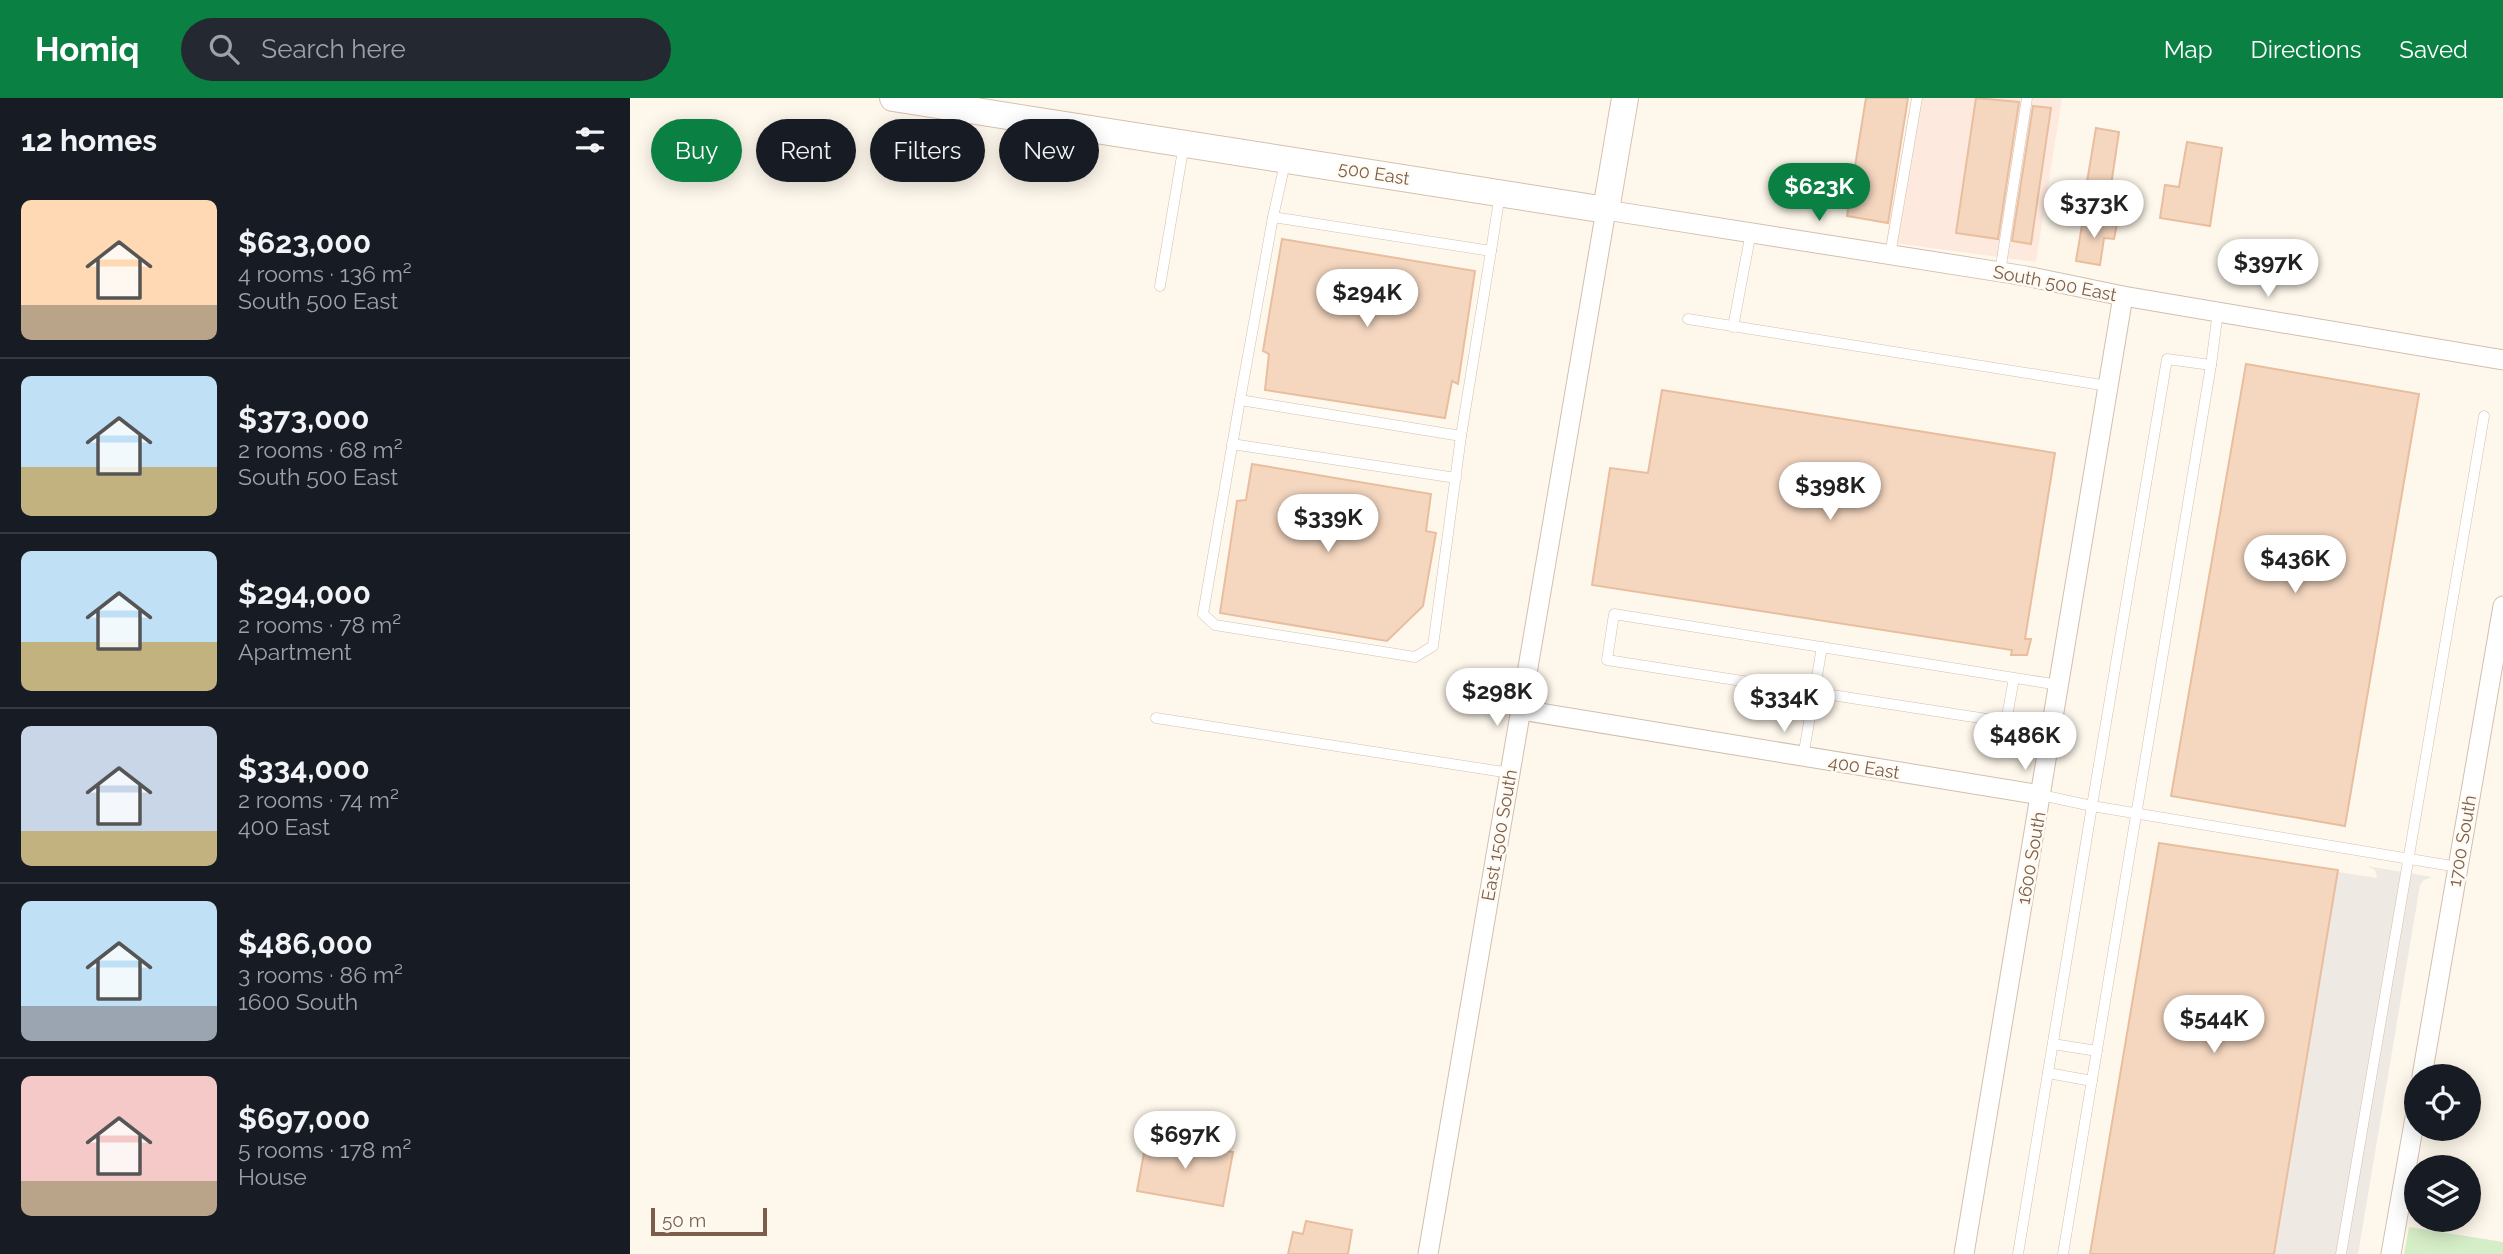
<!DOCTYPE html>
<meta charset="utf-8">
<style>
:root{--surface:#171b24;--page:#242831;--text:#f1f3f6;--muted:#9ea1a6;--line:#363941;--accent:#0b8043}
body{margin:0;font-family:Raleway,sans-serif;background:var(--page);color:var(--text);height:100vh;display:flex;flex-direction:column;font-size:26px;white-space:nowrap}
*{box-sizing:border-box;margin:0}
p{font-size:23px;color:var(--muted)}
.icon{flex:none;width:38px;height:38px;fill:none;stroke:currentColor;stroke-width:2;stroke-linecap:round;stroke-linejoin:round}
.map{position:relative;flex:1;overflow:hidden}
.sheet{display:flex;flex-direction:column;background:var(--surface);width:630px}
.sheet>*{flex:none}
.hud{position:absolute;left:21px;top:21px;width:665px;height:63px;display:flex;gap:14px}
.buttons{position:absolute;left:1774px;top:966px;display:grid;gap:14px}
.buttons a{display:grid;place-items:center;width:77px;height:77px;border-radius:50%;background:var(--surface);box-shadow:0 4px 18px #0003;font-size:35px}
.scale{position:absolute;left:21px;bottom:18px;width:116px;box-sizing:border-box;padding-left:7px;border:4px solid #7c5e4b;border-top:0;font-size:19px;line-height:24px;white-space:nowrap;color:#7c5e4b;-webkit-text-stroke:5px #fffbf3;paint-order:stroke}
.price{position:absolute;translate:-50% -60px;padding:0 16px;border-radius:24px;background:#fff;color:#222;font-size:23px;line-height:46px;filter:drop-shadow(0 2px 4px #0008)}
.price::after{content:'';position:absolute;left:50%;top:42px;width:21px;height:16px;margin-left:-10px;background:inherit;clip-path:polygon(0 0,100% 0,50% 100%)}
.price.on{background:var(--accent);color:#fff}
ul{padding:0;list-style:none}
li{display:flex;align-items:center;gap:21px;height:175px;padding:0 21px}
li+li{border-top:2px solid var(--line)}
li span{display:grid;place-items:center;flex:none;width:196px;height:140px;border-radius:10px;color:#555}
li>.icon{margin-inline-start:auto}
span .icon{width:84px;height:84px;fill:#fffc;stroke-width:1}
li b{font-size:30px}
h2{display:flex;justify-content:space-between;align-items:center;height:84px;padding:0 21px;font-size:30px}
.chip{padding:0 24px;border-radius:32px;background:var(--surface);box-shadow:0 4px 18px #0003;font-size:24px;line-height:63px}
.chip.on{background:var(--accent);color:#fff}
header{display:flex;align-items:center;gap:42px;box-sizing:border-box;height:98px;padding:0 35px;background:var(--accent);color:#fff}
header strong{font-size:33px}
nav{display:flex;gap:38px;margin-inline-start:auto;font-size:24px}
.search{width:490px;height:63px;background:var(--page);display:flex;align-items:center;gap:18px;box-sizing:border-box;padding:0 24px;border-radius:38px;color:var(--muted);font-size:26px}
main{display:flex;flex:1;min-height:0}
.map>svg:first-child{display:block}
.commercial{fill:#fee9de}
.industrial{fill:#efe9e3}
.green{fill:#d6eec7}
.building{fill:#f5d7c0;stroke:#e9be9f;stroke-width:2}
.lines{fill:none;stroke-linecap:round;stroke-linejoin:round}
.lane-casing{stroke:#d2bfae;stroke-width:11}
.street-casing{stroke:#d2bfae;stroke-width:21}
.secondary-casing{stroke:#d6c0ac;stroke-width:28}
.lane{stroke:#fff;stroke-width:10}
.street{stroke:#fff;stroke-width:19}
.secondary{stroke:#fff;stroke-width:26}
.labels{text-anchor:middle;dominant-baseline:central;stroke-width:5;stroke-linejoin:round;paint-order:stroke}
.street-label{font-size:18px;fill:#7c5e4b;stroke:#fffbf3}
</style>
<header>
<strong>Homiq</strong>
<div class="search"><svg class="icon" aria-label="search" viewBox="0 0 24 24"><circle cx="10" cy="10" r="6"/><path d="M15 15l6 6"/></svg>Search here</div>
<nav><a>Map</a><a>Directions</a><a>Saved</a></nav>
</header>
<main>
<section class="sheet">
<h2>12 homes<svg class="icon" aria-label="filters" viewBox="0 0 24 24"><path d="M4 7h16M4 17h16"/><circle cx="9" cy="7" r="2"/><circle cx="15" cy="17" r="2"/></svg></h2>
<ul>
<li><span style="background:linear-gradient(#ffd9b3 75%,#b9a48a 0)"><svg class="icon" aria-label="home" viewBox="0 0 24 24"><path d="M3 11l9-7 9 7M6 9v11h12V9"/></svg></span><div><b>$623,000</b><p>4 rooms · 136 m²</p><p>South 500 East</p></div></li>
<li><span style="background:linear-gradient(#bfe0f5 65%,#c2b280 0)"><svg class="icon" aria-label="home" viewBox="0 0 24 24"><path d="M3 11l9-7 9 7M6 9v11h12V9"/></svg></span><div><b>$373,000</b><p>2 rooms · 68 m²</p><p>South 500 East</p></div></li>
<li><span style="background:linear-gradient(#bfe0f5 65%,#c2b280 0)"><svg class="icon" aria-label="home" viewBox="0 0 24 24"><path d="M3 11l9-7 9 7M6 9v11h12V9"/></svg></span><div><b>$294,000</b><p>2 rooms · 78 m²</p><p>Apartment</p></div></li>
<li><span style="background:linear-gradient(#c9d6e8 75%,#c2b280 0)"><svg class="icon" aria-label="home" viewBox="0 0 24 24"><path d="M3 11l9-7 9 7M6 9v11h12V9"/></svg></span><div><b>$334,000</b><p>2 rooms · 74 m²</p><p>400 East</p></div></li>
<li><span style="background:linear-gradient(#bfe0f5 75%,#9aa5b1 0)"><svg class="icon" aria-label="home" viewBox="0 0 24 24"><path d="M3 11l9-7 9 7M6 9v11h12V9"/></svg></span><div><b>$486,000</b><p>3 rooms · 86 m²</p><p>1600 South</p></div></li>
<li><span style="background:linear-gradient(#f6c9c9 75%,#b9a48a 0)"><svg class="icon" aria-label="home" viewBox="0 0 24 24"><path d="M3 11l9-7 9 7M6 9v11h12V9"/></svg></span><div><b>$697,000</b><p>5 rooms · 178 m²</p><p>House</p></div></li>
</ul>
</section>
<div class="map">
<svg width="1873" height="1156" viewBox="0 0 1873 1156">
<rect width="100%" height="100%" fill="#fef7eb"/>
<path class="commercial" d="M1281,0H1432L1406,164L1256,144Z"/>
<path class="industrial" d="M1737,768L1802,779L1794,782L1790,787L1728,1156H1644L1708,774L1747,780L1745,772Z"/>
<path class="green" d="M1779,1129L1873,1144V1156H1774Z"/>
<g class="building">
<path d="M1236,0H1278L1258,125L1217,118Z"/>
<path d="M1346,0L1389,4L1368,141L1326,135Z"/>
<path d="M1403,8L1421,10L1401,146L1382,143Z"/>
<path d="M1466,30L1489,34L1480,94L1456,90Z"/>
<path d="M1557,44L1592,50L1580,128L1530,120L1535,87L1549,89Z"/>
<path d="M1453,121L1487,126L1484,141L1474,140L1470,167L1446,163Z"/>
<path d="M652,141L845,173L828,286L822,283L815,320L635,292L639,256L633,253Z"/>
<path d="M1616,266L1789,296L1715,728L1541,698Z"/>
<path d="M1032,292L1425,355L1395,541H1401L1397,557H1381L1382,552L962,487L980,370L1018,375Z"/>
<path d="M622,366L801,396L796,433L806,435L793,508L757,543L590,515L607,403L616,402Z"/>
<path d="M1529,745L1708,772L1644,1156H1460Z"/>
<path d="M517,1039L603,1054L593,1108L507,1093Z"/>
<path d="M676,1123L722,1132L718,1156H658L663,1134L673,1136Z"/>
</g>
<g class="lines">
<defs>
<g id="lane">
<path d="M655,65L643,119L861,153L870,96"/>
<path d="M643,119L610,302L831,338L861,153"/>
<path d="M1260,157L1287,0"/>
<path d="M1370,174L1397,0"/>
<path d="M530,188L554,46"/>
<path d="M1588,213L1581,267L1537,261L1462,708L1828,769"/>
<path d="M1058,221L1478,288"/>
<path d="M1103,229L1121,134"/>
<path d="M610,302L573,516L585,527L785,559L803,548L831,338"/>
<path d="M602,346L826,380"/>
<path d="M1384,580L1376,624L977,562L984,516L1429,587"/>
<path d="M526,620L880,675"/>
<path d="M1173,659L1192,549"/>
<path d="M1423,946L1467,953"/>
<path d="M1418,975L1462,983"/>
<path d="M1388,1156L1462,708L1411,697"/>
<path d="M1433,1156L1581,267"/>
<path d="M1711,1156L1854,318"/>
</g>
<g id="street">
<path d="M891,612L1411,697"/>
<path d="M1792,978L1873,508"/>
<path d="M798,1156L976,112L1396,178L1493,198L1873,262"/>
<path d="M1334,1156L1493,198"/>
<path d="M1761,1156L1787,1008"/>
</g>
<path id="secondary" d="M263,0L976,112L995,0"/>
</defs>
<use href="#lane" class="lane-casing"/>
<use href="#street" class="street-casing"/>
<use href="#secondary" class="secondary-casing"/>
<use href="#lane" class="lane"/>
<use href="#street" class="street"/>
<use href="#secondary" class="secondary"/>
</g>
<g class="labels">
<g class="street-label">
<text transform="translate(744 75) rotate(9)">500 East</text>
<text transform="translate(1425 185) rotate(11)">South 500 East</text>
<text transform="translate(1234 669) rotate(9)">400 East</text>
<text transform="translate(869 737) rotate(-80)">East 1500 South</text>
<text transform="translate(1832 743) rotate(-80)">1700 South</text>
<text transform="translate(1401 760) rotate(-80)">1600 South</text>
</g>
</g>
</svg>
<div class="buttons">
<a><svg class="icon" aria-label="locate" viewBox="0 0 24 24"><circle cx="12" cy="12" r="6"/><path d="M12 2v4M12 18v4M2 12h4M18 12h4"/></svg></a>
<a><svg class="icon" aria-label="layers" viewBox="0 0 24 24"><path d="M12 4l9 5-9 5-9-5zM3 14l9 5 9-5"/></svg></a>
</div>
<div class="scale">50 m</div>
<b class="price on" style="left:1189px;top:125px">$623K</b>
<b class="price" style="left:1464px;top:142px">$373K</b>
<b class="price" style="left:1638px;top:201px">$397K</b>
<b class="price" style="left:737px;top:231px">$294K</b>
<b class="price" style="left:1200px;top:424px">$398K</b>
<b class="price" style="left:698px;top:456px">$339K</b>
<b class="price" style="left:1665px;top:497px">$436K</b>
<b class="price" style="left:867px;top:630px">$298K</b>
<b class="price" style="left:1154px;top:636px">$334K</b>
<b class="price" style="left:1395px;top:674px">$486K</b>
<b class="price" style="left:1584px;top:957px">$544K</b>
<b class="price" style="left:555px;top:1073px">$697K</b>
<div class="hud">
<a class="chip on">Buy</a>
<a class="chip">Rent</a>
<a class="chip">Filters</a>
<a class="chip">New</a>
</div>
</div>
</main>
